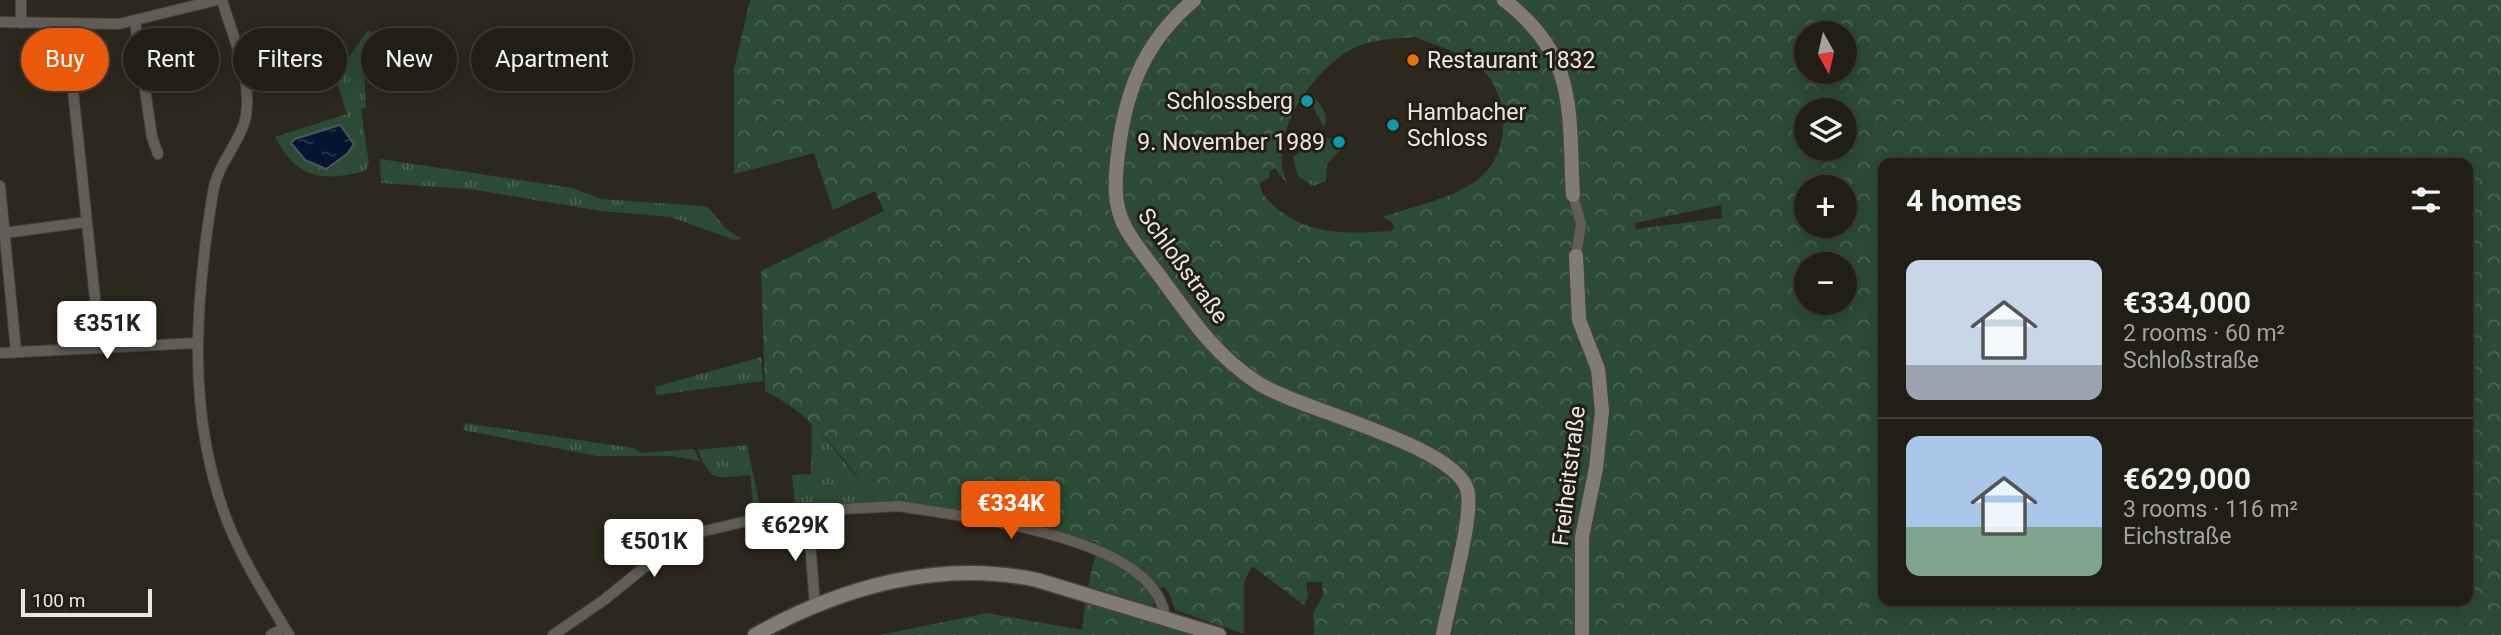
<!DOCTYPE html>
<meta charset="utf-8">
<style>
:root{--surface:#211e16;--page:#2d2b23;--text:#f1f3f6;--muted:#a2a2a1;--line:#3e3c35;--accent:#ea580c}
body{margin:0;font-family:Roboto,sans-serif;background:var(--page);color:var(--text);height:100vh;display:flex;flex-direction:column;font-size:26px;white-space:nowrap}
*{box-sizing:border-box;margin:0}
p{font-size:23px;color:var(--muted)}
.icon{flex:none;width:38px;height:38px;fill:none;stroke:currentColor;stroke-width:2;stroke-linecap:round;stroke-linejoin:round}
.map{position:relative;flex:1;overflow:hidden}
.panel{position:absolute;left:1878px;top:158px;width:595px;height:448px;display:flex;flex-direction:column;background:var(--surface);border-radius:14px;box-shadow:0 4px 18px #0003,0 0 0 2px var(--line)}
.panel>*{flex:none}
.top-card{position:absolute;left:21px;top:28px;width:665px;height:63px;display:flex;gap:14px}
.needle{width:46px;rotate:172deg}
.fabs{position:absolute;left:1794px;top:21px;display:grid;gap:14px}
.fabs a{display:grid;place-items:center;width:63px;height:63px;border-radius:50%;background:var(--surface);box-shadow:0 4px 18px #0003,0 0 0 2px var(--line);font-size:35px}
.scale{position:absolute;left:21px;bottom:18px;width:131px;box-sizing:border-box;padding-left:7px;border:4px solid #eae7e0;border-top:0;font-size:19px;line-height:24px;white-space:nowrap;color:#eae7e0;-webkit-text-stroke:5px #231e15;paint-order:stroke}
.price{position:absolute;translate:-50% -60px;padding:0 16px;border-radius:7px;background:#fff;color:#222;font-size:23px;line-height:46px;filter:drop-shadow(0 2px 4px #0008)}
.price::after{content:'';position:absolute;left:50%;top:42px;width:21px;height:16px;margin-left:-10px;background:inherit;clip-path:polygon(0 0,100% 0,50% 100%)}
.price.on{background:var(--accent);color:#fff}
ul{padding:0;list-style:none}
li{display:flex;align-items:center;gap:21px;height:175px;padding:0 28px}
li+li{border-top:2px solid var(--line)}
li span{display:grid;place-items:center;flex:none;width:196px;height:140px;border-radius:14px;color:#555}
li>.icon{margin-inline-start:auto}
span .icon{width:84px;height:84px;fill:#fffc;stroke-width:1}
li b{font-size:30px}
h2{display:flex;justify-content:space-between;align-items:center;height:84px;padding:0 28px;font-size:30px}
.pill{padding:0 24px;border-radius:32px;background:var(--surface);box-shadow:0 4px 18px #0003,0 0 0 2px var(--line);font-size:24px;line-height:63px}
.pill.on{background:var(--accent);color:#fff}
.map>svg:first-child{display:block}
.grass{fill:url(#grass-tufts)}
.forest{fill:url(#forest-crowns);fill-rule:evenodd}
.water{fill:url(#water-ripples);stroke:#4a5463;stroke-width:2}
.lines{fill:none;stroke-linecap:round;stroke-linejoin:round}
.street-casing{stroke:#474339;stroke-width:12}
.secondary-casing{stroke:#474339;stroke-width:17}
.street{stroke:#615d59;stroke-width:10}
.secondary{stroke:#817b75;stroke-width:14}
.food-dot{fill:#e8710a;stroke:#231e15;stroke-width:2.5}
.culture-dot{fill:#0f9aa8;stroke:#231e15;stroke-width:2.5}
.labels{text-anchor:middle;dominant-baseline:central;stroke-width:6;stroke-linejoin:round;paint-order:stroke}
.poi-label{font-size:23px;fill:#eae7e0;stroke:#231e15;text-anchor:start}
.street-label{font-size:23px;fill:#eae7e0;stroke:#231e15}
</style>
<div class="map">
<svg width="2501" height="635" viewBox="0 0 2501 635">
<defs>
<pattern id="grass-tufts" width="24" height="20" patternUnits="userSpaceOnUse" patternTransform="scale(1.75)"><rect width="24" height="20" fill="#2b4b35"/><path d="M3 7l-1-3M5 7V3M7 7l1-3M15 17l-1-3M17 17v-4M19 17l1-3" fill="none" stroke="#4a6552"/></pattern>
<pattern id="forest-crowns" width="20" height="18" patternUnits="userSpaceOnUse" patternTransform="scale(1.75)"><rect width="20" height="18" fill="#2b4b35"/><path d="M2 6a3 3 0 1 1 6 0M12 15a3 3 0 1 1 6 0" fill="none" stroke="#4a6552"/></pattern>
<pattern id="water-ripples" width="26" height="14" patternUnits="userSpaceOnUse" patternTransform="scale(1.75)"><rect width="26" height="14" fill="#05152e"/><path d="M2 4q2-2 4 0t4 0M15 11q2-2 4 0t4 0" fill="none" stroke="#2a374c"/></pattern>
</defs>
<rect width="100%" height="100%" fill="#2c281e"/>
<g class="grass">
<path d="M368,30L378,42L364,69L366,108L361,109L369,164L365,171C321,182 297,179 275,137L347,114L335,77Z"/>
<path d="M1314,96C1320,105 1330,115 1324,127L1309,100Z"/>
<path d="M1323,134L1329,139L1338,137L1345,145L1327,164L1326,181L1313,186L1298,176L1293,157Z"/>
<path d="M380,159L573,188L601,199L702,206L709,208L725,228L741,239L734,240L671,217L601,211L469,189L381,183Z"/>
<path d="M761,357L763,381L656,395L655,387Z"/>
<path d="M465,423L633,448L642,453L694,449L700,461L671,456H597L463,430Z"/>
<path d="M812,423L877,501L754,513L750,475C717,478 711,484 698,450L747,445L761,511L795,506L792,475L811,474Z"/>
</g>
<g class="forest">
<path d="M750,0H2501V635H1314L1313,613L1323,596L1322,582H1306L1308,596L1304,605L1252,566L1244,582V634L1175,610L1169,593L1164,587L1158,588L1153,606L1088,586L1098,543L1043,527L877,501C844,461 813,413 765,391L761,271L884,211L875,191L833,210L814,153L734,174V69ZM1806,33H1844V72H1806ZM1415,37C1436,46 1465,53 1482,69C1508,95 1511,145 1486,172C1462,198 1415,205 1383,217L1393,223L1394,229L1391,231C1349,234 1306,236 1273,205C1266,198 1260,193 1260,183L1269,178L1270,171L1275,168L1290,188C1262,144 1308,76 1347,52C1367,39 1392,39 1415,37ZM1806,110H1844V149H1806ZM1883,163H2468V600H1883ZM1806,187H1844V226H1806ZM1721,205L1722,218L1636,229L1635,223ZM1806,264H1844V303H1806Z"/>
<path d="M1086,600L1201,635H880L987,613L1082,630Z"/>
</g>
<path class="water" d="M340,125L354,144L347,154L326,169L305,160L291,143L295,139Z"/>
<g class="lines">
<defs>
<g id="street">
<path d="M222,0C233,38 258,91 242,129C233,150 217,168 213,192C195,302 186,416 228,523C244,563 267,598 289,635"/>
<path d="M0,22L119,24L217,0"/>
<path d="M135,22L152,137L158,154"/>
<path d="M21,23V0"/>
<path d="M66,24L100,346"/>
<path d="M0,186L16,351"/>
<path d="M1573,195L1581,224L1576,256"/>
<path d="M4,233L87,222"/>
<path d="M0,353L197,343"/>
<path d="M808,517L815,605"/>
<path d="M271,635L284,628"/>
<path d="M553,635L604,600L652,561L700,532L756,519H788L843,509L899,506C962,517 1157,535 1165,618"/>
</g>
<g id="secondary">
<path d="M1194,0C1147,39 1127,86 1119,146C1109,218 1121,224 1162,279C1191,319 1216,356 1258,383C1300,410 1452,444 1467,489C1475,514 1448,604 1443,635"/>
<path d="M1504,0C1579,57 1568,112 1573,195"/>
<path d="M1576,256L1579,320L1598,369L1602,411L1596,468L1582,537V635"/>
<path d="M755,635C841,587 939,559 1037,580L1219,635"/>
</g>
</defs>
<use href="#street" class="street-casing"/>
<use href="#secondary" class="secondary-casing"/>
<use href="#street" class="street"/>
<use href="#secondary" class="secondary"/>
</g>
<circle class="food-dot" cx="1413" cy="60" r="7"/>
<g class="culture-dot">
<circle cx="1307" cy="101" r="7"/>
<circle cx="1393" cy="125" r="7"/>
<circle cx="1339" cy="142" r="7"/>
</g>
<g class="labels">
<g class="poi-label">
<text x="1427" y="60">Restaurant 1832</text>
<text x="1293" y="101" text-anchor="end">Schlossberg</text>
<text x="1407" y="112">Hambacher<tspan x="1407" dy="26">Schloss</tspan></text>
<text x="1325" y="142" text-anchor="end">9. November 1989</text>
</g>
<g class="street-label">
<text transform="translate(1183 266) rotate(54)">Schloßstraße</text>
<text transform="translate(1569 476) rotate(-83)">Freiheitstraße</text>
</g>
</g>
</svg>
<div class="fabs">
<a><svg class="needle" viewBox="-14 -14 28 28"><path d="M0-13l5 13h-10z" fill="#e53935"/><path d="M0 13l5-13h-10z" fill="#a2a2a1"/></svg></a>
<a><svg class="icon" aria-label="layers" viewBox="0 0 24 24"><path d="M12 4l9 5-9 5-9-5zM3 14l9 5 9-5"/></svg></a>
<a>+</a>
<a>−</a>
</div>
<div class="scale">100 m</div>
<b class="price" style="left:107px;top:361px">€351K</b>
<b class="price on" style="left:1011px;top:541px">€334K</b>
<b class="price" style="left:795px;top:563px">€629K</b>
<b class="price" style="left:654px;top:579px">€501K</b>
<div class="top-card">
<a class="pill on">Buy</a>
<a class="pill">Rent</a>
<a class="pill">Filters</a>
<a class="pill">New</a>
<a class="pill">Apartment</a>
</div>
<section class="panel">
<h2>4 homes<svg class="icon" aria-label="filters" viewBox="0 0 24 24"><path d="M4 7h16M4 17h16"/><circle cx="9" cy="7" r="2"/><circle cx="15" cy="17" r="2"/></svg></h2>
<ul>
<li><span style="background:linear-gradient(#c9d6e8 75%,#9aa5b1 0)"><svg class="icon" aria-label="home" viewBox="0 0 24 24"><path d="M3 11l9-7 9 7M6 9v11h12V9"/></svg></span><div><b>€334,000</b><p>2 rooms · 60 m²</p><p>Schloßstraße</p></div></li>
<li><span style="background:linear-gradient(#a9c7e8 65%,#7fa58c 0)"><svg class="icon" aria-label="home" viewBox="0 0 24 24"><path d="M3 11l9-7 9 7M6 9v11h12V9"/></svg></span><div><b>€629,000</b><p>3 rooms · 116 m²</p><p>Eichstraße</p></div></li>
</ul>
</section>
</div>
